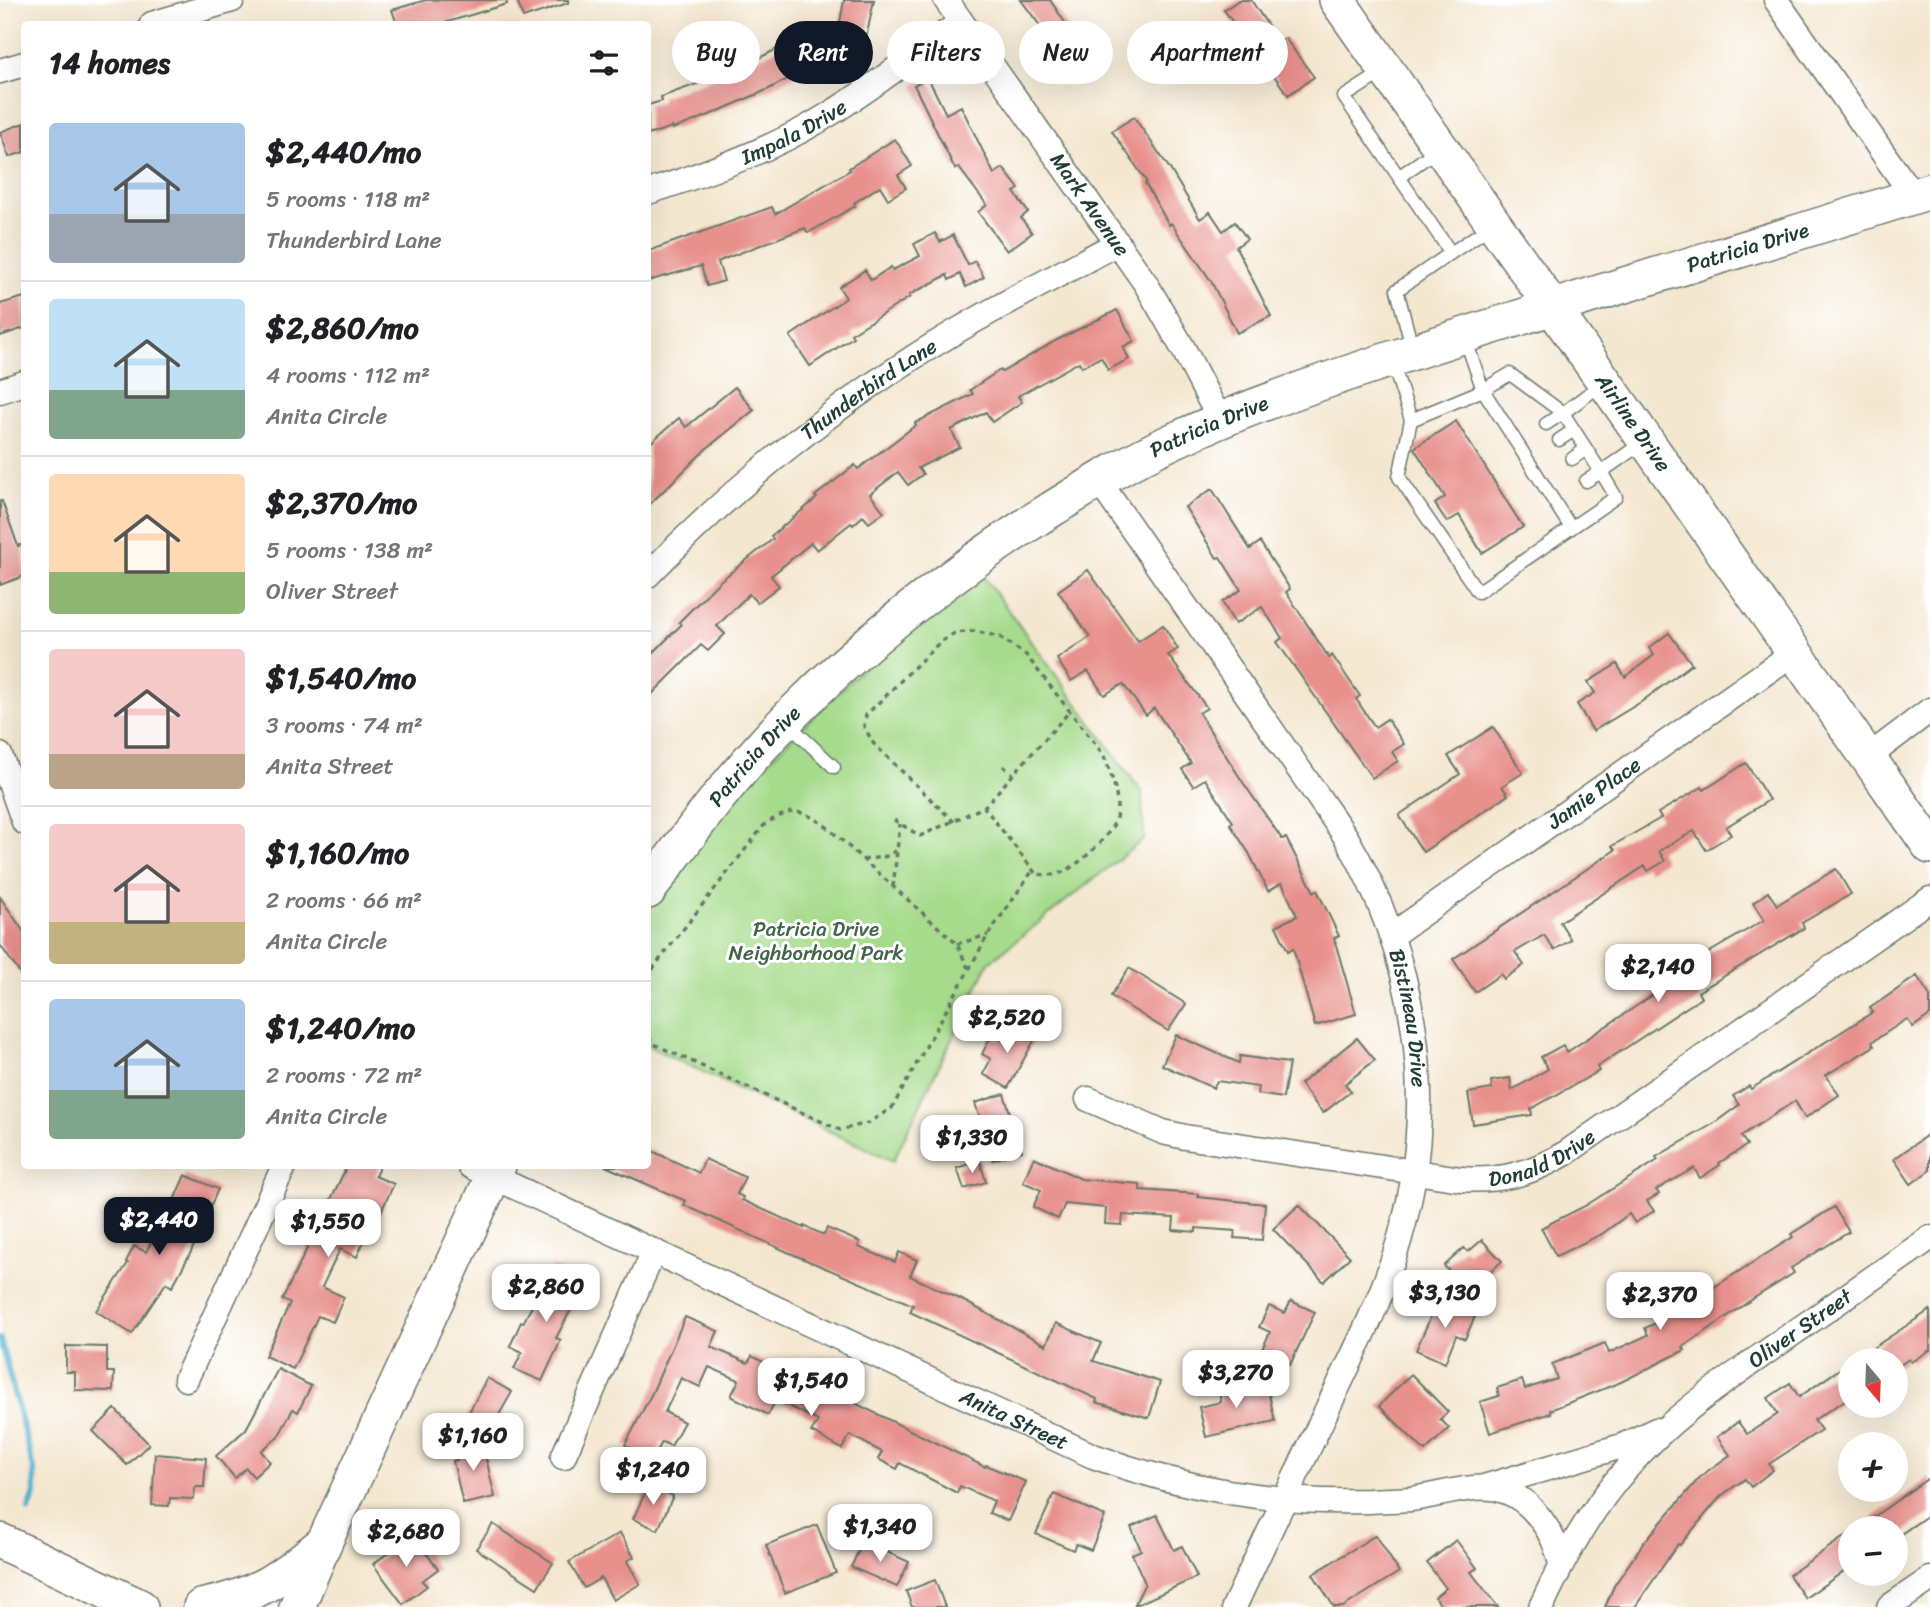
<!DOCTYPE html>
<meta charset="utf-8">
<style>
:root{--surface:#fff;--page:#f6f6f6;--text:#202124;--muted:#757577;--line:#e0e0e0;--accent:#111827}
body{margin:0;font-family:Sriracha,sans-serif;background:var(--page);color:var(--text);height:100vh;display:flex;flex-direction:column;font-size:26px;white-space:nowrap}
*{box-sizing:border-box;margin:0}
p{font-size:23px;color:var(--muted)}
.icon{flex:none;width:38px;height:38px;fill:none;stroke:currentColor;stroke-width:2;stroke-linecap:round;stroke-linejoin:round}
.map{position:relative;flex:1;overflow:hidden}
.side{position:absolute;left:21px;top:21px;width:630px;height:1148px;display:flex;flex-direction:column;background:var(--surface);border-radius:7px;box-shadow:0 7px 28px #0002}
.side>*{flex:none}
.top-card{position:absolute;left:672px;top:21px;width:665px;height:63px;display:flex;gap:14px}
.needle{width:46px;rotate:161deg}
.controls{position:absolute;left:1838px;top:1348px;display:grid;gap:14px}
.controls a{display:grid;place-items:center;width:70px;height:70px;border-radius:50%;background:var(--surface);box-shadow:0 7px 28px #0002;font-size:35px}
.price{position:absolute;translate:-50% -60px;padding:0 16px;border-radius:14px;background:#fff;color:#222;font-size:23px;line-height:46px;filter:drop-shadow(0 2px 4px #0008)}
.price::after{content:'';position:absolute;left:50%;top:42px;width:21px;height:16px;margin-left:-10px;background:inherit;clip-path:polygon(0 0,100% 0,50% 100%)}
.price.selected{background:var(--accent);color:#fff}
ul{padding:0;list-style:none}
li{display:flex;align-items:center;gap:21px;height:175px;padding:0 28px}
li+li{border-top:2px solid var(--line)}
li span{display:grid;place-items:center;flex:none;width:196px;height:140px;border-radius:7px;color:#555}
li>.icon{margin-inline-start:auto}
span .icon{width:84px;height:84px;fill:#fffc;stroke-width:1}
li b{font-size:30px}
h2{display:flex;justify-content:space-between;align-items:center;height:84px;padding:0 28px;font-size:30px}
.tag{padding:0 24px;border-radius:32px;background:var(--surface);box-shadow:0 7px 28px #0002;font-size:24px;line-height:63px}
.tag.selected{background:var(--accent);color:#fff}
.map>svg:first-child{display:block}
.green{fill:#a6db8b;stroke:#628c60;stroke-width:2}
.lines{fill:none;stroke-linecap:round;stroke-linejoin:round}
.stream{stroke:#4dafcc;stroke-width:6}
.building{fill:#e8908b}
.lane-casing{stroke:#6a786b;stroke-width:15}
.street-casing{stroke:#6a786b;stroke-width:27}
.secondary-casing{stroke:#6a786b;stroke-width:38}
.path{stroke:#6a786b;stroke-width:3.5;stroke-dasharray:5 5;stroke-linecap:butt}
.lane{stroke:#fff;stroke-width:12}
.street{stroke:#fff;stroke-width:24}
.secondary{stroke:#fff;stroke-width:35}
.labels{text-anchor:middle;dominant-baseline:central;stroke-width:6;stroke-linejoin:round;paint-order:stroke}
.street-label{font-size:21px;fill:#1f3d34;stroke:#fff}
.park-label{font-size:21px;fill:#41644a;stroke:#fff}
</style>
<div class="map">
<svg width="1930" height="1607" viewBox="0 0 1930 1607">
<rect width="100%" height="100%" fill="#fff"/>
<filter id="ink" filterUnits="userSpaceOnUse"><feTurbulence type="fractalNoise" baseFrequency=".0143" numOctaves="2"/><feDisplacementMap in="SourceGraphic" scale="14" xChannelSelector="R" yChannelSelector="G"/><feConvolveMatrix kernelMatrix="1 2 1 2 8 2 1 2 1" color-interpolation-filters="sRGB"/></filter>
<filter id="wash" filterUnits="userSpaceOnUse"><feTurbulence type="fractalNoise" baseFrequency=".00686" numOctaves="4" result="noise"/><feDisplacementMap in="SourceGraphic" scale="28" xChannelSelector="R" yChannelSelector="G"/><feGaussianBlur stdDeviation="1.57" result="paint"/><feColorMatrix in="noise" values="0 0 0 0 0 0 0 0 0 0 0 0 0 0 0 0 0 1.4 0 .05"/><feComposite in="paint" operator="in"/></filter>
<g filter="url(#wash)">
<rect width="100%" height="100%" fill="#f4e7d0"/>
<path class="green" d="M972,561L1142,792L1144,839L989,962L893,1161L648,1046V894L676,851Z"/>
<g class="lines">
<path class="stream" d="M0,1339L34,1469L35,1493L29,1510"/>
</g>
<g id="blocks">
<g class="building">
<path d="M426,0H506L507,4L441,24H397L392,10Z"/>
<path d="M517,0H568V3L523,18Z"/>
<path d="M844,0H874L867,34L839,28Z"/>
<path d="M1021,0H1050L1076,39L1080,37L1093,55L1064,74L1035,31L1041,27Z"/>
<path d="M1239,0H1251L1279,42L1285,38L1314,77L1288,95L1254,48L1239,58L1225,36L1237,28L1224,10Z"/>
<path d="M807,34L821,61L769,89L707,116L673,129L672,127L648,135V105L662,101L661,97L730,72L725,62L751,50L755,60Z"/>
<path d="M928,78L946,114L961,106L994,174L1003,168L1019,189L1014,192L1028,212L1021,218L1032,233L1007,251L978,212L987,205L959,168L955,169L914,85Z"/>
<path d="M1134,117L1170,169L1200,219L1210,212L1223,231L1235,222L1247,239L1236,247L1271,316L1237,333L1211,281L1171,223L1169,225L1145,183L1147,182L1112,131Z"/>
<path d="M24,123V152L9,157L0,132Z"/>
<path d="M895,139L912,166L898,175L906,188L888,199L880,186L854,203L855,206L808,233L805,228L724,259L718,262L724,281L707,286L701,266L648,281V251L772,207L775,214L850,170L849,168Z"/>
<path d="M935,233L940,242L953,235L968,265L975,261L984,277L966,287L960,274L949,280L947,275L909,295L910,297L851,334L853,337L810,366L790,336L846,298L839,287L865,270L871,280L891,267L893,270L920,256L914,244Z"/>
<path d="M24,297V328L0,336V304Z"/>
<path d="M1117,310L1134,341L1123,347L1129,359L1108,370L1101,357L1082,367L1079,362L1018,396L1022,402L992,422L986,412L951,430L960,447L918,468L923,474L908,485L898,472L870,494L884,512L869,523L863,516L853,525L851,523L817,550L811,543L771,576L779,586L757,603L749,594L717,626L725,634L708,651L701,645L648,698V658L681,625L679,622L720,581L773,539L771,536L817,498L815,496L855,465L858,469L916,425L915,423L973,394L970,390L1000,370L1002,372L1057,340Z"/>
<path d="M735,387L754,410L706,449L648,506V445L679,418L686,427Z"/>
<path d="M1456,421L1523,527L1482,553L1459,515L1447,522L1435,504L1445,497L1414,448Z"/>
<path d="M1212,489L1250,549L1260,542L1290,589L1286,592L1329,658L1332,655L1360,696L1356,699L1375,727L1387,719L1404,744L1392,752L1398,761L1372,778L1277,642L1282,638L1262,607L1235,624L1222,602L1241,590L1220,557L1217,558L1185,507Z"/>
<path d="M0,501H2L18,546L24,544V576L0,585Z"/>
<path d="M1088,570L1138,641L1163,625L1178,649L1168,655L1207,708L1199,713L1242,781L1282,839L1286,838L1314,892L1317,890L1339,936L1334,938L1356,1014L1315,1026L1293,948L1288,951L1276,926L1297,916L1282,883L1268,891L1249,853L1230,824L1233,822L1205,779L1193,786L1182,769L1191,763L1154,708L1146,715L1123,684L1104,695L1088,671L1071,681L1057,659L1090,637L1058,591Z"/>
<path d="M1669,633L1692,664L1641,702L1593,731L1577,704L1595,693L1588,682L1617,664L1625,677L1654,655L1649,648Z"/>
<path d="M1493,727L1523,773L1502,786L1508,795L1423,852L1399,815L1460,774L1448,756Z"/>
<path d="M1746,763L1769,800L1726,827L1731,835L1706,850L1694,831L1659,851L1665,861L1648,871L1645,866L1560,922L1571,940L1554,950L1544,935L1515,952L1524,965L1504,979L1501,974L1475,992L1453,959L1615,850L1612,846L1661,818L1658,813L1702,787L1704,790Z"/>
<path d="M1836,869L1851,894L1802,923L1804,928L1698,992L1701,998L1597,1067L1599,1071L1531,1109L1532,1115L1473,1124L1468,1093L1492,1089L1491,1081L1510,1078L1512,1090L1548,1069L1541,1057L1563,1045L1567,1052L1659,991L1653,982L1669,972L1671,975L1764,920L1753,903L1768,892L1777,905Z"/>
<path d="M0,897L24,932V979L0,945Z"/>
<path d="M1129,968L1186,1004L1168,1031L1111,996Z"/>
<path d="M1917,976L1930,996V1015L1913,1027L1907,1019L1872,1042L1874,1046L1826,1075L1839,1095L1805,1118L1795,1101L1741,1136L1747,1145L1719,1163L1720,1165L1700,1178L1694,1168L1656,1190L1659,1194L1647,1201L1654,1211L1635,1223L1629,1214L1602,1234L1556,1256L1541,1228L1585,1206L1658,1160L1656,1157L1713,1124L1739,1105L1733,1096L1749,1086L1751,1089L1873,1012L1870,1008Z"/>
<path d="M1011,1024L1036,1037L1008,1088L983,1074L991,1059L982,1054L992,1034L1002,1040Z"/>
<path d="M1176,1035L1239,1063L1240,1056L1289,1063L1283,1098L1257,1094L1258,1087L1217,1081L1213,1088L1162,1065Z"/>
<path d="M1357,1038L1375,1060L1345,1084L1351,1091L1323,1113L1300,1084Z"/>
<path d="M1004,1094L1022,1151L993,1160L975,1103Z"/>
<path d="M1930,1133V1170L1911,1184L1894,1159Z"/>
<path d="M648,1149L699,1173L705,1159L745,1177L737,1194L743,1197L742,1200L804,1228V1226L824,1235L827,1228L860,1242L858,1247L895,1262L899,1252L917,1260L910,1276L960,1299L1046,1345L1056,1323L1101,1343L1093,1361L1160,1382L1149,1418L1096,1402L1097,1399L910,1312L913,1305L792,1254L684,1205L686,1201L605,1166H648Z"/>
<path d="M1034,1157L1081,1179L1140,1184V1190L1198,1194V1197L1265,1204L1262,1240L1234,1238L1235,1231L1196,1228V1232L1173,1230L1174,1218L1123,1215L1122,1225L1105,1224L1106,1208L1065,1204L1058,1219L1033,1207L1041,1190L1023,1182Z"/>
<path d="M980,1161L986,1182L964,1189L957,1168Z"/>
<path d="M347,1166H380L375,1176L394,1184L378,1218L375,1216L357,1257L340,1249L322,1287L344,1297L333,1322L318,1316L293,1369L265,1356L290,1303L282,1300Z"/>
<path d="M185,1175L218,1189L191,1252L172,1287L166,1283L132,1334L96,1311L128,1263L126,1262L134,1246L146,1252L157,1231L160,1232Z"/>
<path d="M1299,1205L1350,1257L1324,1282L1273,1229Z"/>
<path d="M1834,1207L1849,1232L1791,1268L1794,1273L1751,1300L1683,1347L1685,1350L1621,1382L1550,1410L1551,1413L1490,1433L1480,1402L1499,1396L1497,1388L1522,1380L1525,1389L1557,1379L1552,1364L1605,1343L1609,1353L1648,1335L1645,1328L1692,1306L1682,1292L1700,1279L1708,1291L1793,1237L1791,1234Z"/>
<path d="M1482,1240L1502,1261L1469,1292L1444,1266L1464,1248L1468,1252Z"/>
<path d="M553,1267L585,1283L556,1338L561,1340L542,1381L514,1369L522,1352L510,1346L521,1322L523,1323Z"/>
<path d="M1439,1298L1476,1314L1465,1339L1456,1335L1445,1363L1416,1350Z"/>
<path d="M1291,1301L1315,1312L1290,1365L1261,1352L1270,1332L1259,1327L1269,1306L1285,1313Z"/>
<path d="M1930,1310V1350L1911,1362L1909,1359L1895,1368V1360H1855Z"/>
<path d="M685,1317L718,1331L711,1347L748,1363L752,1356L809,1386L812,1382L985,1467L986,1465L1026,1482L1008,1521L989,1513L994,1501L960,1486L957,1493L900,1463L897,1469L878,1459L882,1452L850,1435L842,1449L811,1432L818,1421L785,1404L776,1400L768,1415L731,1396L739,1380L709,1367L700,1387L681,1378L665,1412L684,1422L671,1446L662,1442L653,1459L625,1445L653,1391Z"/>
<path d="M66,1346L107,1347V1372H114L113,1391L75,1390V1372H66Z"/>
<path d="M1850,1362V1397L1814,1420L1821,1430L1769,1464L1773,1470L1751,1487L1745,1479L1721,1496L1680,1545L1678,1544L1635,1607H1605L1614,1586L1644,1542L1702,1475L1730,1455L1717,1437L1738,1422L1747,1434L1778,1414L1768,1398L1790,1383L1799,1397Z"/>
<path d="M278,1369L311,1386L298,1412L293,1409L278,1437L261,1451L270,1462L254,1477L246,1468L235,1478L216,1456L246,1429Z"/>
<path d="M1411,1374L1448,1412L1440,1419L1449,1428L1425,1451L1379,1406Z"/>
<path d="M487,1378L512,1392L491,1429L467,1416Z"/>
<path d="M1243,1381L1246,1395L1268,1390L1275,1421L1206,1437L1199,1407L1221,1402L1218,1387Z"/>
<path d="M115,1409L149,1444L127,1465L93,1431Z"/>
<path d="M482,1441L495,1497L463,1504L453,1461L457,1460L454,1447Z"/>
<path d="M155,1454L206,1458L204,1487H195L194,1499L170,1498L169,1506L152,1505Z"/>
<path d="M1930,1477V1514L1895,1538V1528H1858Z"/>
<path d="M649,1484L673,1496L658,1530L633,1519Z"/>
<path d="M1054,1494L1105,1516L1091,1550L1076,1544L1073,1550L1036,1534Z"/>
<path d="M1157,1515L1174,1550L1182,1546L1197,1577L1134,1606L1145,1583L1132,1554L1141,1550L1131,1527Z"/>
<path d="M493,1524L553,1563L537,1588L476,1549Z"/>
<path d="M817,1525L836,1573L785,1593L766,1545Z"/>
<path d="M620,1533L634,1557L627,1561L640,1584L613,1600L601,1578L584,1588L569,1562Z"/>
<path d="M1850,1533V1567L1805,1598L1789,1575Z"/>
<path d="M413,1535L438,1569L422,1581L427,1586L403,1604L373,1564Z"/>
<path d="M1376,1535L1399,1572L1343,1607H1334L1313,1574Z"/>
<path d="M1456,1540L1477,1568L1471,1572L1498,1607H1442L1435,1597L1446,1588L1427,1563Z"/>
<path d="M863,1541L909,1562L897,1587L851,1567Z"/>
<path d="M935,1580L945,1607H912L906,1591Z"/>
</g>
</g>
</g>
<g filter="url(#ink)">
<use href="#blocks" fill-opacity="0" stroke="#6a786b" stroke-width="2"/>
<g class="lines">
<defs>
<g id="lane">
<path d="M1383,72L1344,97L1451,253L1397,290L1413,351"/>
<path d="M1400,176L1440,148"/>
<path d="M1451,253L1491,226"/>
<path d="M1392,361L1411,420L1483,390L1465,338"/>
<path d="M1603,383L1563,413L1601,472L1645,441"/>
<path d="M1411,420L1399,477L1478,592L1616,497L1601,472L1586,481"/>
<path d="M1546,424L1563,413L1510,374L1483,390L1571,528"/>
<path d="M1559,440L1574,430"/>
<path d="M1572,459L1586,449"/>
<path d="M786,722L834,767"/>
</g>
<g id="street">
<path id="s1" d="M946,0L1146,284L1184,350L1220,420"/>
<path d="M1776,0L1913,196"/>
<path d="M152,24L232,0"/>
<path d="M0,71L24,64"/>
<path id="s2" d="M648,192C695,177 743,160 787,138C849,107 905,61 961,22"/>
<path d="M0,391L24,383"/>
<path id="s3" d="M1098,480L1346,837C1421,965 1441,1119 1393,1260C1377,1309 1353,1355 1331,1401C1299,1469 1266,1538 1234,1607"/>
<path id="s4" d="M648,575C728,493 817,419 914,357C980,315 1049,280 1118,243"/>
<path d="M0,755L24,822"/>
<path d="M1868,757L1930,710"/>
<path id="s5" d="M1392,935L1795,652"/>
<path id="s6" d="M1088,1099L1163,1132L1185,1137L1461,1179C1501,1182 1532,1173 1566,1153L1930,899"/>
<path id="s7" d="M470,1166L1093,1456C1184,1489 1272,1504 1369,1501C1383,1500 1397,1500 1411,1499C1437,1496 1477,1482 1501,1490C1533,1499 1555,1534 1561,1564"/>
<path d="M186,1379L284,1166"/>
<path d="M563,1457L654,1251"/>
<path d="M1484,1487L1622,1446L1656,1430"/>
<path id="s8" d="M1541,1607C1564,1557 1591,1508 1628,1467C1669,1419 1721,1384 1772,1348C1825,1311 1877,1275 1930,1238"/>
<path d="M1889,1607L1930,1579"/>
</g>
<g id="secondary">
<path id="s9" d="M1337,0L1930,846"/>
<path id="s10" d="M648,891C691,830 737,770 790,716C864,641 948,576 1036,519C1081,491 1125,463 1173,441C1251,405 1332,378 1413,352C1584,295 1758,246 1930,191"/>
<path d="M0,1541L140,1607"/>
<path d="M201,1607C256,1596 278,1580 321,1545"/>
<path d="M297,1607L324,1543L498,1166"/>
</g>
</defs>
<use href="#lane" class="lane-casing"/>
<use href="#street" class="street-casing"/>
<use href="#secondary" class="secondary-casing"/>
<g class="path">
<path d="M1003,766L1013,774"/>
<path d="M894,820L920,836L984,807L1070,711"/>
<path d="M954,822L873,743L864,726L866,715L940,642L955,633L974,631L1000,637L1026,655L1103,754C1111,773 1120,796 1116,818C1112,835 1079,865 1063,872C1054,876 1045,875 1036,874L984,807"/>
<path d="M863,860L888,856L898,849"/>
<path d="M893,887L900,824"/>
<path d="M957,944L988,935"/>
<path d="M648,979L654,967L765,824C794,807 799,808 827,827L957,944L968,968"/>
<path d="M648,1037L654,1044L840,1130L868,1123L892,1108L988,935L1033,870"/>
</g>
<use href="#lane" class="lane"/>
<use href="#street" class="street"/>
<use href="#secondary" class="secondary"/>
</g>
</g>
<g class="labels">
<g class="street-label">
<text stroke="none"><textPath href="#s2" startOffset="158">Impala Drive</textPath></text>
<text stroke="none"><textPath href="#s1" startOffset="250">Mark Avenue</textPath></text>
<text stroke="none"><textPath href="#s10" startOffset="1306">Patricia Drive</textPath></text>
<text stroke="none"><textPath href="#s4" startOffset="289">Thunderbird Lane</textPath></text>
<text stroke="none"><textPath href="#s9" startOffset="516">Airline Drive</textPath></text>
<text stroke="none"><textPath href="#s10" startOffset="738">Patricia Drive</textPath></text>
<text stroke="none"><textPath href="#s10" startOffset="172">Patricia Drive</textPath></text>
<text stroke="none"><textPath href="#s5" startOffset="247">Jamie Place</textPath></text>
<text stroke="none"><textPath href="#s3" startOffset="628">Bistineau Drive</textPath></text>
<text stroke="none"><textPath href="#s6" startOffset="469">Donald Drive</textPath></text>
<text stroke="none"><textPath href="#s8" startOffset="387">Oliver Street</textPath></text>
<text stroke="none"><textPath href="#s7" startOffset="600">Anita Street</textPath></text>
</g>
<g class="park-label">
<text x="816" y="929">Patricia Drive<tspan x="816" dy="24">Neighborhood Park</tspan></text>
</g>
</g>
</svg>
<div class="controls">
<a><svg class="needle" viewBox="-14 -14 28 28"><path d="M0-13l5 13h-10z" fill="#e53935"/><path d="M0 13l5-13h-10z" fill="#757577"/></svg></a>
<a>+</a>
<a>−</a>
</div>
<b class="price" style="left:1658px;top:1004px">$2,140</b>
<b class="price" style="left:1007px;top:1055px">$2,520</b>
<b class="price" style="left:972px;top:1175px">$1,330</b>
<b class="price selected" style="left:159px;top:1257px">$2,440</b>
<b class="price" style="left:328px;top:1259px">$1,550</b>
<b class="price" style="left:546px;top:1324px">$2,860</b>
<b class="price" style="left:1445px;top:1330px">$3,130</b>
<b class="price" style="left:1660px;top:1332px">$2,370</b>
<b class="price" style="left:1236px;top:1410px">$3,270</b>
<b class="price" style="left:811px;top:1418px">$1,540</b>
<b class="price" style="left:473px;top:1473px">$1,160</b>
<b class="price" style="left:653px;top:1507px">$1,240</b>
<b class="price" style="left:880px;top:1564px">$1,340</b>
<b class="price" style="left:406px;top:1569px">$2,680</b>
<div class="top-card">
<a class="tag">Buy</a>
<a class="tag selected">Rent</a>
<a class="tag">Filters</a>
<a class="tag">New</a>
<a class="tag">Apartment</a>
</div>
<section class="side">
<h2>14 homes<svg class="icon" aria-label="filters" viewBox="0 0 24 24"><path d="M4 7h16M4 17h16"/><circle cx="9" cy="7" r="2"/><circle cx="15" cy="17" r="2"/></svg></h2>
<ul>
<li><span style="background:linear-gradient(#a9c7e8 65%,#9aa5b1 0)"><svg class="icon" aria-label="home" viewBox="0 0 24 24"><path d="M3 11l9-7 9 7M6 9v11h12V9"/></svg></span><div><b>$2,440/mo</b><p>5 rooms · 118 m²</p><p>Thunderbird Lane</p></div></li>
<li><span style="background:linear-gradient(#bfe0f5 65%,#7fa58c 0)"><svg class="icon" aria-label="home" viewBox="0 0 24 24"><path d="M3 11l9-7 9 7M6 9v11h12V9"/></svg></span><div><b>$2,860/mo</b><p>4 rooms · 112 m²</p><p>Anita Circle</p></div></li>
<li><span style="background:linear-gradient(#ffd9b3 70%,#8fb573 0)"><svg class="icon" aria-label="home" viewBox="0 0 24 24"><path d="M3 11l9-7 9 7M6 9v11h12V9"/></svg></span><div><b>$2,370/mo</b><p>5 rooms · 138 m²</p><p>Oliver Street</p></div></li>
<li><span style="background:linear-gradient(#f6c9c9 75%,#b9a48a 0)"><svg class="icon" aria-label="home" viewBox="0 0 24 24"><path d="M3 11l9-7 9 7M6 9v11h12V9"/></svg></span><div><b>$1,540/mo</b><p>3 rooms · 74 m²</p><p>Anita Street</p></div></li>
<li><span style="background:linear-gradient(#f6c9c9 70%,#c2b280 0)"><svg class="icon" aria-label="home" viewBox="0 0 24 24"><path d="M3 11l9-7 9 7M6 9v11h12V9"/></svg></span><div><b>$1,160/mo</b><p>2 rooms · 66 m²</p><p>Anita Circle</p></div></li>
<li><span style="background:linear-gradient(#a9c7e8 65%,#7fa58c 0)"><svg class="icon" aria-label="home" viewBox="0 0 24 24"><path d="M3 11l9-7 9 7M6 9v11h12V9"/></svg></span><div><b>$1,240/mo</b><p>2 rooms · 72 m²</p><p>Anita Circle</p></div></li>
</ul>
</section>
</div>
